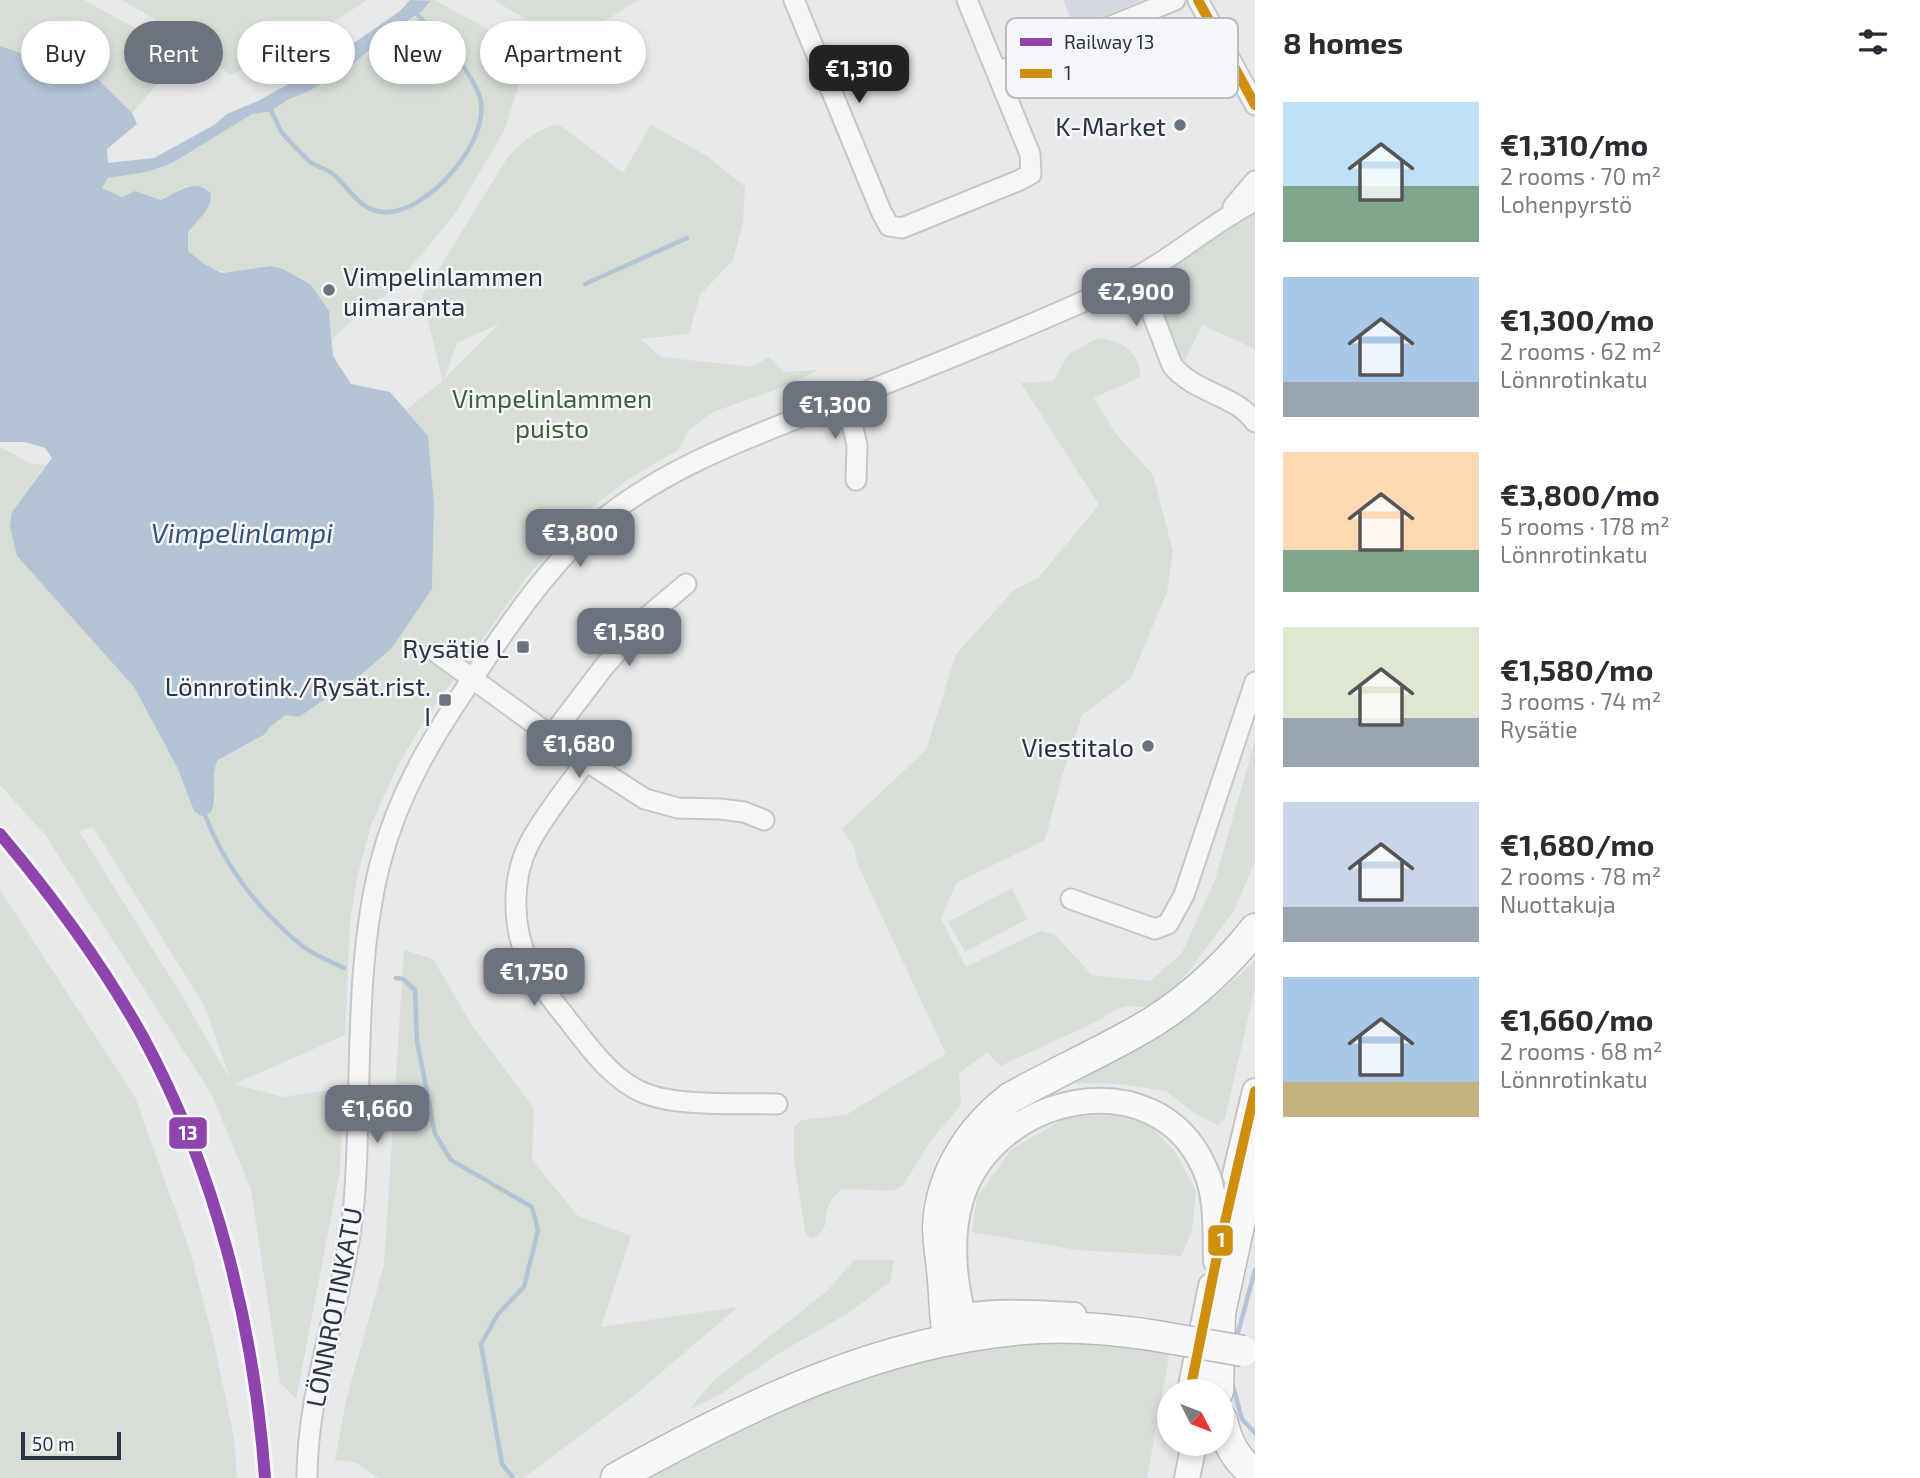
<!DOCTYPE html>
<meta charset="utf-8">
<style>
:root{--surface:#fff;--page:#f7f7f7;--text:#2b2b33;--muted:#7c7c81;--accent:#6c737f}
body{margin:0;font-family:"Exo 2",sans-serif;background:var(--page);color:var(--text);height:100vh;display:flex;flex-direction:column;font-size:26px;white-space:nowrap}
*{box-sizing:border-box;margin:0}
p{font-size:23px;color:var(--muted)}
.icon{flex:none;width:38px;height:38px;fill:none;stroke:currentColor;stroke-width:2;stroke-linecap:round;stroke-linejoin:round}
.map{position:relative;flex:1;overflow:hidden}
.details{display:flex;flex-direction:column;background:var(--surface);width:665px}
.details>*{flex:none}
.guide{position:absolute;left:21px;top:21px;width:665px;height:63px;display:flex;gap:14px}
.needle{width:46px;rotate:132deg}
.buttons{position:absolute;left:1157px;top:1379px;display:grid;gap:14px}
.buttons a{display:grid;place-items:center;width:77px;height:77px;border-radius:50%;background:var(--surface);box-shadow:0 4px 10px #0003;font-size:35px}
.scale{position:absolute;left:21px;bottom:18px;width:100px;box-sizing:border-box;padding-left:7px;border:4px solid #2b3445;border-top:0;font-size:19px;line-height:24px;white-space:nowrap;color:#2b3445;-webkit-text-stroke:5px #f4f6f9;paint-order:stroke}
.price{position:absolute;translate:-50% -60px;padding:0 16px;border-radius:14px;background:var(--accent);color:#fff;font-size:23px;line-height:46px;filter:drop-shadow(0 2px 4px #0008)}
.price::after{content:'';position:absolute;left:50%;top:42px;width:21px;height:16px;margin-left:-10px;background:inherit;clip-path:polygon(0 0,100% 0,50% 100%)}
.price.selected{background:#222;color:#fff}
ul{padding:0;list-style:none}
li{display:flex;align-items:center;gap:21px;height:175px;padding:0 28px}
li span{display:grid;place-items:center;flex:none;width:196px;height:140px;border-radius:0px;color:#555}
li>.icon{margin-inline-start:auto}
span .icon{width:84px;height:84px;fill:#fffc;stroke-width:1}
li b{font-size:30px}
h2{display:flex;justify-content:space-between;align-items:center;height:84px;padding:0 28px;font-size:30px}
.tag{padding:0 24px;border-radius:32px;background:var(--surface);box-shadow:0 4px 10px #0003;font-size:24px;line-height:63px}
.tag.selected{background:var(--accent);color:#fff}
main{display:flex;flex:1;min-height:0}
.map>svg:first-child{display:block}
.built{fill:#d4d7dd}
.green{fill:#d6ded6;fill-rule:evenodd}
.water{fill:#b4c4d5}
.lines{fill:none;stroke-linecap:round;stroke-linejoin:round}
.stream{stroke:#b4c4d5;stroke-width:4.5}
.minor-casing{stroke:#c4c6c8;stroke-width:23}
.major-casing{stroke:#c2c5c8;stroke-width:28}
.highway-casing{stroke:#b8bbbf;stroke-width:33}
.minor{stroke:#f5f6f7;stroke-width:19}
.major{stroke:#f8f8f8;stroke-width:24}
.highway{stroke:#f8f8f8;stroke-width:30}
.highway-bridge-casing{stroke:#b8bbbf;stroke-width:33;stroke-linecap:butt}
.highway-bridge{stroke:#f8f8f8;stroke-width:30}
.bus-1-casing{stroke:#f4f6f9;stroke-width:16}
.bus-1{stroke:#ce8f0e;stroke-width:10}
.rail-1-casing{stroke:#f4f6f9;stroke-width:18}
.rail-1{stroke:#8e44ad;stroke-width:12}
.poi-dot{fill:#6c737f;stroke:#f4f6f9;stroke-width:2.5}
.labels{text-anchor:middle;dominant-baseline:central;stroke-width:5;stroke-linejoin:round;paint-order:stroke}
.poi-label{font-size:26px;fill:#2b3445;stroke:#f4f6f9;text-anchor:end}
.park-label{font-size:26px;fill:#3f6138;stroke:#f4f6f9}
.street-label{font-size:26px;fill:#2b3445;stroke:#f4f6f9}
.water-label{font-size:28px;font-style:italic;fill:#34527a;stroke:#f4f6f9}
.key{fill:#f4f6f9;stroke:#b8bcc3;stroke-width:2}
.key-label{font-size:19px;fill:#2b3445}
.line-badge{stroke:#f4f6f9;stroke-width:2.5}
.badge-label{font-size:19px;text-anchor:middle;font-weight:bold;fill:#fff}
</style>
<main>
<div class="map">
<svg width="1255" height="1478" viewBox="0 0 1255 1478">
<rect width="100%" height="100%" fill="#e6e8ea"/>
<path class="built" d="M1063,0H1142L1075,28Z"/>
<g class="green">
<path d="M0,0H84L183,54L132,113L99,80L0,46Z"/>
<path d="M122,0H367L330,24L315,38L230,75L188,38Z"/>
<path d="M410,0H435L529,52L505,129L455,214L390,292L363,310L332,339L329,311L235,271C216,274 202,264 188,251V232L206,211L188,185L161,200L135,191L123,197L102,188L108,178L147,172L172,163L269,94L295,82L335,57L400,11Z"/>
<path d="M494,0H639L567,44Z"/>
<path d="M558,124L623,173L651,125L707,156L745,187L743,222L733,260L700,295L689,334L640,339L661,357L752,367L769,357L784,372L818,370L783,387L713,412L689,430L678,450L630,478L580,516L526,578L424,721L397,767L371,825L357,878L350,921L345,1035L234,1084L283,1097L343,1088L340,1171L296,1399L280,1382L251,1190L212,1095L46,836L0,785V447L32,464L46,465L12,512L17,556L134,687L178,769L194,811L216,802L213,773L218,760L264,736L270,727L285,715L299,717L363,673L392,648L432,589L434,504L428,436L406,410L443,381L422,296L506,160C521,141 535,131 558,124ZM498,324V325L444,379L457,343ZM93,827L205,1007L230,1079L179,991L79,831Z"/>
<path d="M1255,211V349L1202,325L1185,360L1180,359L1156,294L1158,276L1226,227Z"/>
<path d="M1098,338C1120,340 1141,352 1140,377L1094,398L1116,434L1153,475L1173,551L1167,592L1131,678L1082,715L1063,773L1045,840L956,883L941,919L966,967L1040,931L1054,934L1092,975L1150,981L1182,953L1215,880L1255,741V861L1234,911L1177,986L1156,1002L1142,1007L1128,1006L1116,1009L1100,1020L1000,1066L987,1052L959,1073L961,1105L929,1143L904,1184L893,1191L842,1189C838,1193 832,1197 830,1203C821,1220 833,1226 812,1239L808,1237L805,1231L794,1160V1127L802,1120L846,1115L946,1054L857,863L854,846L842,829L926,750L956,654L1014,590L1038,578L1099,505L1021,383L1053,381L1069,354Z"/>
<path d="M1012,888L1027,919L965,952L948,922Z"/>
<path d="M0,890L135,1097L191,1254L214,1343L234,1438L237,1478H0Z"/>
<path d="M404,950L433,959L472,1025L534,1109L532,1160L578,1216L631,1236L601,1327L738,1307L636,1394L523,1478H378L357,1463L335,1460L346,1400L384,1265Z"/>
<path d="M1255,960V988L1225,1118L1218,1125L1197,1115L1166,1091L1119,1084L1073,1083C1142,1049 1200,1015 1255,960Z"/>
<path d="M1114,1115L1150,1126L1174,1150L1196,1191L1192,1231L1181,1256L1077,1250L972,1232L977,1197L1011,1150L1067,1117Z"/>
<path d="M854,1260H894L890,1282L850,1312L776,1355L721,1394L690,1409L712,1382L827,1291Z"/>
<path d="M1051,1335L1170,1351L1147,1478H641L769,1411L898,1361Z"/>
</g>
<path class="water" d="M410,0L430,1L422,11L388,33L351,66L309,91L287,100L271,111L252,114L172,163L147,172L108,178L102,188L122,197L135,191L161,200C179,191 194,178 211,193L210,203L206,211L188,232V251L204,264L222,273L271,266L283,269L311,285L329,311L333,356L351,384L390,392L428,436L434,504L432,589L392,648L363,673L299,717L285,715L270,727L264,735L218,760C209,777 219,795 211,812L201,816L194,811L178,769L134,687L17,556L10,527L12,512L52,458L45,448L25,442H0V46L99,80L132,113L137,124L107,149L108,163L154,158L214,125L227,114L258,101L315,70L400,11Z"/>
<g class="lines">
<g class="stream">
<path d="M271,111C276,118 278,128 283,134C288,140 304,156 309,161C316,167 326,168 333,174C349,187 359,210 382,212C426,217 498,135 478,92C464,61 437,37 415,12"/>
<path d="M585,284L687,238"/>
<path d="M205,815C224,865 259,911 301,945C313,955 330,961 344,968"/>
<path d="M396,978L403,979L415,990L417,1041L435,1134L451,1160L532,1207L538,1230L524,1287L498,1314L481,1344L502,1464L513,1478"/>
<path d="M1236,1340L1255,1270"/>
<path d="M1232,1382L1242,1419L1255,1433"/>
</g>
<defs>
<g id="minor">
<path d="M794,0L881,211L889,226L902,228L1020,180L1031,174L1030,154L967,0"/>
<path d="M1198,0L1255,105"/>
<path d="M998,72L1175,0"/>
<path d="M1233,207L1255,181"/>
<path d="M1138,276L1172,365C1195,394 1235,394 1255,422"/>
<path d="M846,399L857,445L856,480"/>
<path d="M437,653L586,761L645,799L678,808L720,809L744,812L764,820"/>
<path d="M552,735L603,668L648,616L686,584"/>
<path d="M586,761C567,788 544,815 529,844C511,879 512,928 529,963C538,984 554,1002 568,1020C589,1047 612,1080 644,1093C678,1107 740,1103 777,1104"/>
<path d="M1071,899L1155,929L1168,924L1184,895L1255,682"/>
<path d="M307,1478C307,1380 349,1288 355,1190C362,1084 354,966 380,864C398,793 434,734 475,675C509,624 550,564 597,524C667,465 758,434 842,401C921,370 1001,338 1080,303C1098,295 1118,287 1136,277C1178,255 1213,222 1255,201"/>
</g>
<g id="major">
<path d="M1235,1175L1255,1091"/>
<path d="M950,1320C983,1309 1038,1313 1074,1315"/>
<path d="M969,1335C955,1294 948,1242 961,1199C993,1094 1155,1058 1204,1167C1218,1196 1215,1231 1216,1261"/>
<path d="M1190,1391L1211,1286"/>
<path d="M1187,1478L1194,1444"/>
</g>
<g id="highway">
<path d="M949,1340C944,1320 945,1300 943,1280C942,1263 938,1244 938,1226C941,1173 970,1129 1010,1098C1051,1075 1093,1056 1134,1033C1180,1008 1223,970 1255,929"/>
<path d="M1218,1391L1220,1313L1255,1151"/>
<path d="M1222,1420C1227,1443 1236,1460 1255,1474"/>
<path d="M616,1478C747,1405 886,1336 1040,1328C1079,1326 1118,1330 1157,1336"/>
</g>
</defs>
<use href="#minor" class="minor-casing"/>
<use href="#major" class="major-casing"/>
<use href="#highway" class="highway-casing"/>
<use href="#minor" class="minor"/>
<use href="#major" class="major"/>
<use href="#highway" class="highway"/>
<defs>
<path id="highway-bridge" d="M1157,1336L1243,1351"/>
</defs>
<use href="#highway-bridge" class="highway-bridge-casing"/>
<use href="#highway-bridge" class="highway-bridge"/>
<defs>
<g id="bus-1">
<path d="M1198,0L1255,105"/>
<path d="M1190,1391L1216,1261L1255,1091"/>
</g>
</defs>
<use href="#bus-1" class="bus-1-casing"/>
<use href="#bus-1" class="bus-1"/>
<defs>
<path id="rail-1" d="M0,834C53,897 103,965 143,1037C216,1172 254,1326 265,1478"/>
</defs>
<use href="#rail-1" class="rail-1-casing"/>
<use href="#rail-1" class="rail-1"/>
</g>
<g class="poi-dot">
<circle cx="1180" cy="125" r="7"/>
<circle cx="329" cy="290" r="7"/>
<rect x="516" y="640" width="14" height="14" rx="3.5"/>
<rect x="438" y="693" width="14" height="14" rx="3.5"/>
<circle cx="1148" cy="746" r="7"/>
</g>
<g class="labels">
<g class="poi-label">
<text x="1166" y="125">K-Market</text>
<text x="343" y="275" text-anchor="start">Vimpelinlammen<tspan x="343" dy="30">uimaranta</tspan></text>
<text x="509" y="647">Rysätie L</text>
<text x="431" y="685">Lönnrotink./Rysät.rist.<tspan x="431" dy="30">I</tspan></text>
<text x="1134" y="746">Viestitalo</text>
</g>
<g class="park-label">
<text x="552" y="397">Vimpelinlammen<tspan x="552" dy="30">puisto</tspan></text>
</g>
<g class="street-label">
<text transform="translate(333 1307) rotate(-79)">LÖNNROTINKATU</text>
</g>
<g class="water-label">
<text x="242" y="532">Vimpelinlampi</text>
</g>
</g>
<rect x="1006" y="18" width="232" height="80" rx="10" class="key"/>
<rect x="1020" y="38" width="32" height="8" fill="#8e44ad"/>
<rect x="1020" y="69" width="32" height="9" fill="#ce8f0e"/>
<g class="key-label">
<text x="1064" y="49">Railway 13</text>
<text x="1064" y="80">1</text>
</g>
<g class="line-badge">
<rect x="168" y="1116" width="40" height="34" rx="7" fill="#8e44ad"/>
<rect x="1207" y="1224" width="27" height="33" rx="7" fill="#ce8f0e"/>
</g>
<g class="badge-label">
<text x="188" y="1140">13</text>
<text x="1221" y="1247">1</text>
</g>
</svg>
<div class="buttons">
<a><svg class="needle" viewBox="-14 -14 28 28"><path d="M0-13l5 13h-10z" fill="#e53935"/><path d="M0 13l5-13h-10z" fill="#7c7c81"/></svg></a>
</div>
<div class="scale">50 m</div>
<b class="price selected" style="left:859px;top:105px">€1,310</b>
<b class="price" style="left:1136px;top:328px">€2,900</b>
<b class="price" style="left:835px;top:441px">€1,300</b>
<b class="price" style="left:580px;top:569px">€3,800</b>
<b class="price" style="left:629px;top:668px">€1,580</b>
<b class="price" style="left:579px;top:780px">€1,680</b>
<b class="price" style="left:534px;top:1008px">€1,750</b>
<b class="price" style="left:377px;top:1145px">€1,660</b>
<div class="guide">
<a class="tag">Buy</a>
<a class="tag selected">Rent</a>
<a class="tag">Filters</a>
<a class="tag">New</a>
<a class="tag">Apartment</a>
</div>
</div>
<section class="details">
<h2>8 homes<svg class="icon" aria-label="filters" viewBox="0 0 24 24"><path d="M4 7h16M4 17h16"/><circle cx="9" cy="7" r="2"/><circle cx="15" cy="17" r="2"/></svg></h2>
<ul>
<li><span style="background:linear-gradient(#bfe0f5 60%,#7fa58c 0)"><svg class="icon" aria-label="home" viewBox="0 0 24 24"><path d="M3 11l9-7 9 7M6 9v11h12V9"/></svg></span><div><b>€1,310/mo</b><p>2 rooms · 70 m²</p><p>Lohenpyrstö</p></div></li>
<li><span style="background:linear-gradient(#a9c7e8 75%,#9aa5b1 0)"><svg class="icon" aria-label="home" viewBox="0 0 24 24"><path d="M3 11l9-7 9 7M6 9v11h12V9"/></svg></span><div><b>€1,300/mo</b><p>2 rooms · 62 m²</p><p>Lönnrotinkatu</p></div></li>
<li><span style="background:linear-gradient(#ffd9b3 70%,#7fa58c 0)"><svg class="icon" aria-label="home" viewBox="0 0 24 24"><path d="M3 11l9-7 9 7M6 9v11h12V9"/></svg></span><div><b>€3,800/mo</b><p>5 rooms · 178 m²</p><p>Lönnrotinkatu</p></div></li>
<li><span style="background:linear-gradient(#dfe7d0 65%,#9aa5b1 0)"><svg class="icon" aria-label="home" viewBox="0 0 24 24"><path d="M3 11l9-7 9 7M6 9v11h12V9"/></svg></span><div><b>€1,580/mo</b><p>3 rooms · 74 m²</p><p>Rysätie</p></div></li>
<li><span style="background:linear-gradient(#c9d6e8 75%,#9aa5b1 0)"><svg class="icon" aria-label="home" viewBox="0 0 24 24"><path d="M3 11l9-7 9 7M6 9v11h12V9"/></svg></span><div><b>€1,680/mo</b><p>2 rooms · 78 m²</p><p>Nuottakuja</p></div></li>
<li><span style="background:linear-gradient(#a9c7e8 75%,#c2b280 0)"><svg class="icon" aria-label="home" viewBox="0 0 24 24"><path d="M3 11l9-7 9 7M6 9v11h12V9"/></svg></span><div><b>€1,660/mo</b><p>2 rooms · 68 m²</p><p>Lönnrotinkatu</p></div></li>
</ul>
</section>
</main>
